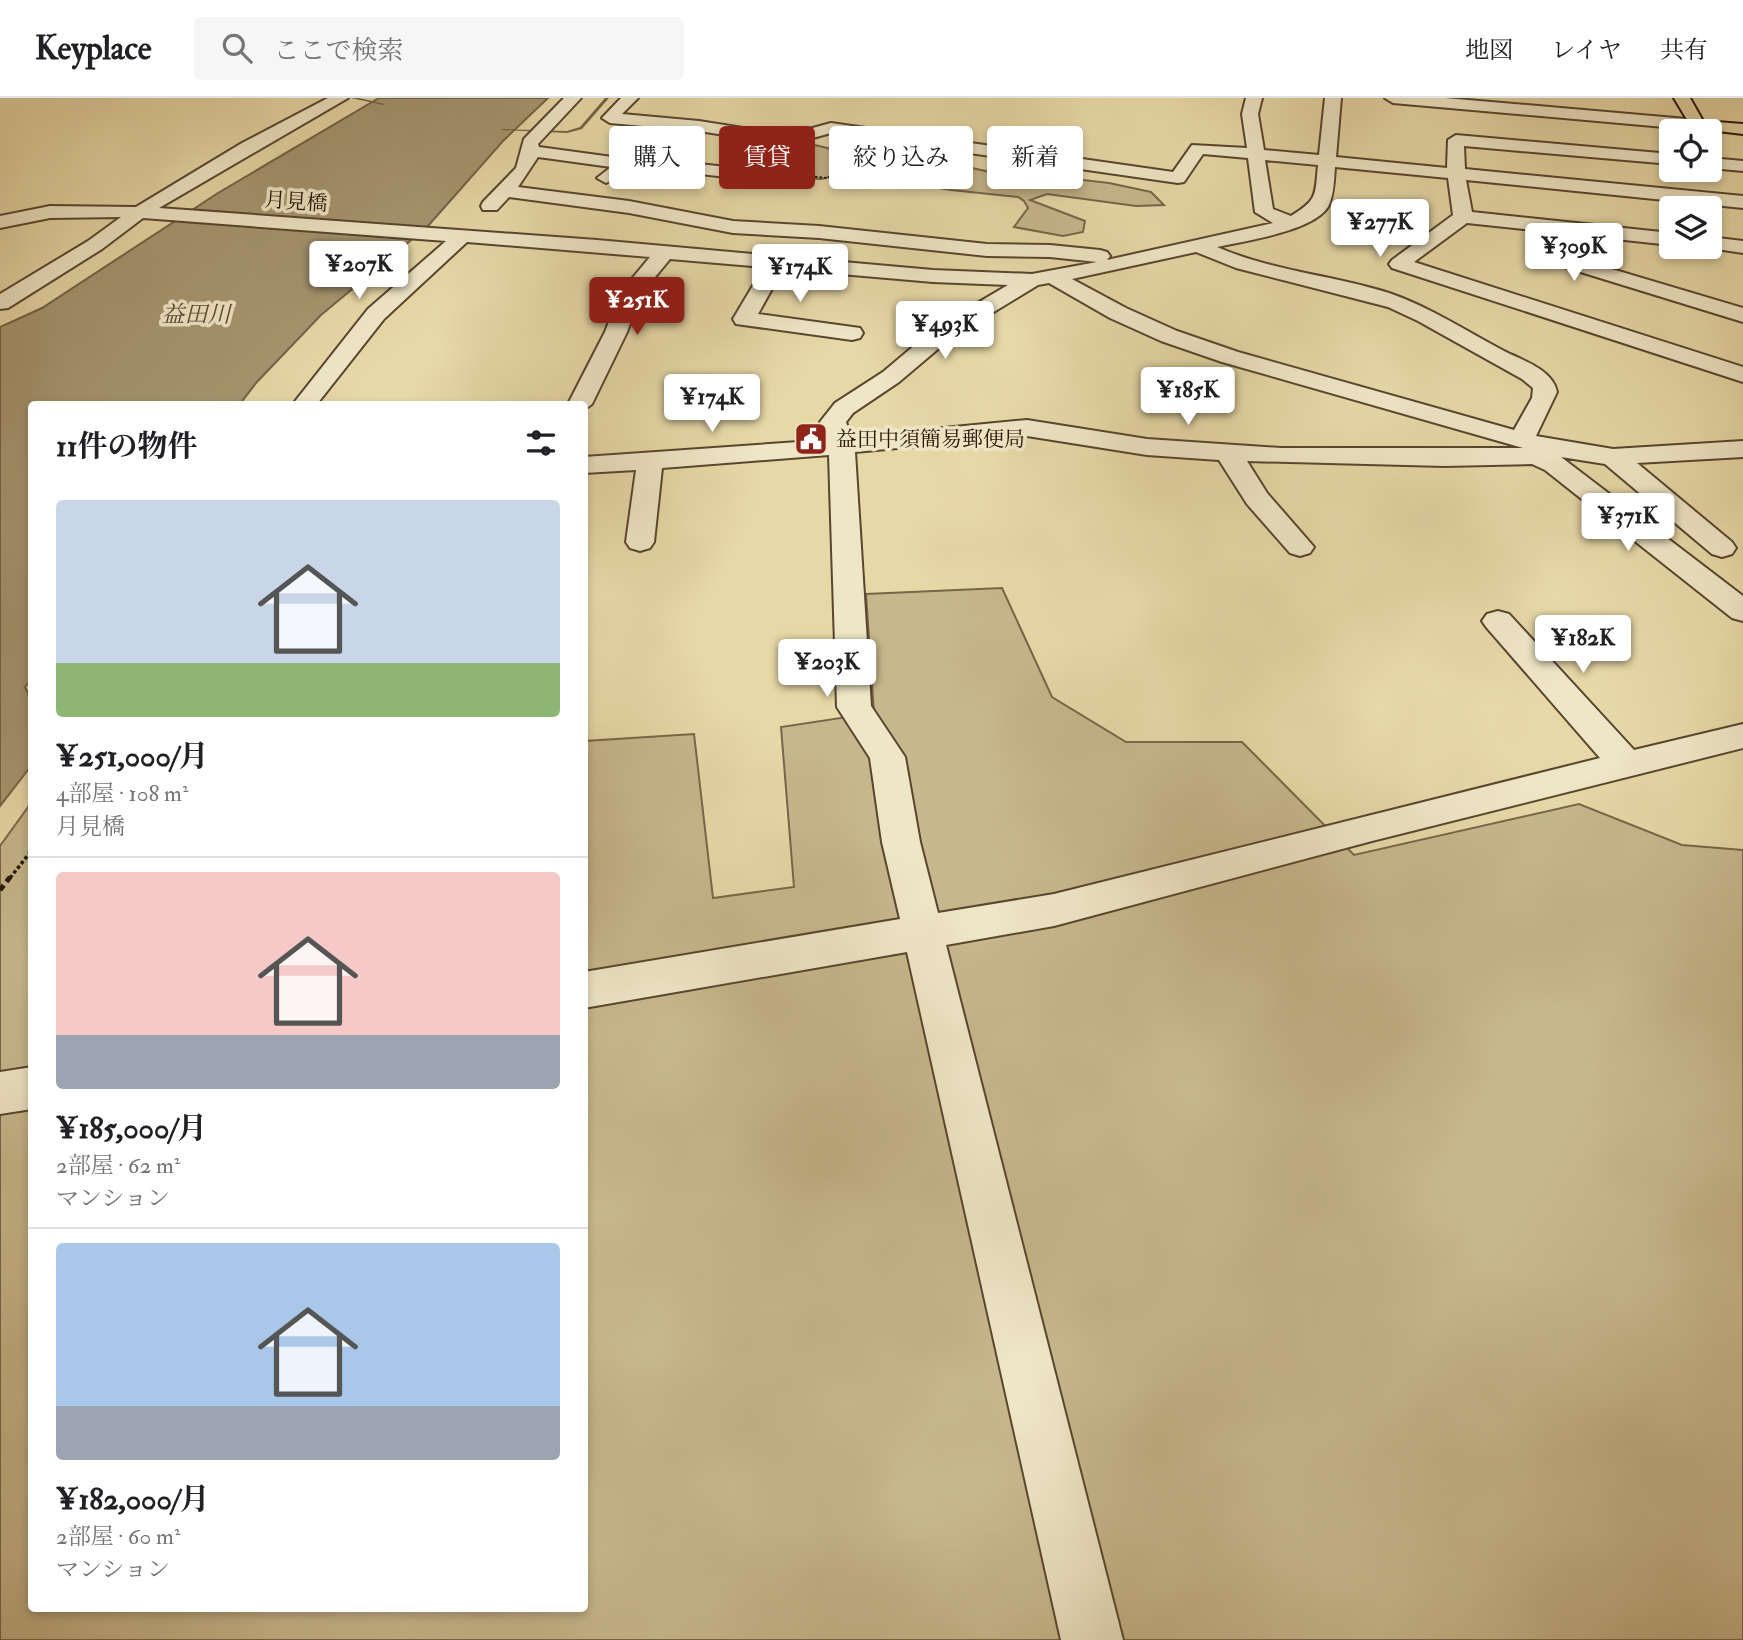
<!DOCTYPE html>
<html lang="ja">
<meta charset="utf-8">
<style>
:root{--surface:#fff;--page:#f6f6f6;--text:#202124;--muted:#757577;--line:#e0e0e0;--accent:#8f2418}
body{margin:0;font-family:"IM FELL Double Pica","Noto Serif JP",serif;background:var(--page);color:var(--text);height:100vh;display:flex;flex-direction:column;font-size:26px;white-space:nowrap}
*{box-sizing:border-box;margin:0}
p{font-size:23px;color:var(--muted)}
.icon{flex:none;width:38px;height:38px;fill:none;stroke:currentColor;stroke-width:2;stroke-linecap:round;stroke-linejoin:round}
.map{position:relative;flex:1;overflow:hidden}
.details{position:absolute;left:28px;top:303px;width:560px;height:1211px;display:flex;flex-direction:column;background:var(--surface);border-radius:7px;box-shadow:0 4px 10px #0003}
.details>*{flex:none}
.hud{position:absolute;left:609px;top:28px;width:665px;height:63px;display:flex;gap:14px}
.tools{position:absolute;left:1659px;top:21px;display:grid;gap:14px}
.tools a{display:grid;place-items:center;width:63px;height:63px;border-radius:7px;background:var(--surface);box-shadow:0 4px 10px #0003;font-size:35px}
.price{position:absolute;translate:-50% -60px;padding:0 16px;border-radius:7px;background:#fff;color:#222;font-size:23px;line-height:46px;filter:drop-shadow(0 2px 4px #0008)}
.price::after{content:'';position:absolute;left:50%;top:42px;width:21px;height:16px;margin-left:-10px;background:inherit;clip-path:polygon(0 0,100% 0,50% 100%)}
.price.current{background:var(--accent);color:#fff}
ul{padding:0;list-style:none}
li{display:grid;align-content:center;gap:14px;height:371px;padding:0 28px}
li+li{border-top:2px solid var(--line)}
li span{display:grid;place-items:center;height:217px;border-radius:7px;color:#555}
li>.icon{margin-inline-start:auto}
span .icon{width:126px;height:126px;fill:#fffc;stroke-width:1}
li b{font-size:30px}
h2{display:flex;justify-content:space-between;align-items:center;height:84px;padding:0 28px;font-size:30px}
.chip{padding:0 24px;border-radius:7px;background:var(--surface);box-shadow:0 4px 10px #0003;font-size:24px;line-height:63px}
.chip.current{background:var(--accent);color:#fff}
header{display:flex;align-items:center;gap:42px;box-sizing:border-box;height:98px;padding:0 35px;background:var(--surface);border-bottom:2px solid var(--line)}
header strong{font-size:33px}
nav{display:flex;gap:38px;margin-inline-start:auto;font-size:24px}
.search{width:490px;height:63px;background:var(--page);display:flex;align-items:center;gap:18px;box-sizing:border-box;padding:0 24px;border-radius:7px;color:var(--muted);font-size:26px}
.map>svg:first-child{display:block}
.green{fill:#c7b78c;stroke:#78664a;stroke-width:2}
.water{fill:#a69671;stroke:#746347;stroke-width:2}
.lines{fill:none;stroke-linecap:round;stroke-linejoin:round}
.stream{fill:#746347;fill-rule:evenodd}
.minor-casing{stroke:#58462f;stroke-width:4}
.major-casing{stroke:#281607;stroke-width:4}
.path-far2{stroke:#281607;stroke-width:2;stroke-dasharray:2.5 2;stroke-linecap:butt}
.path-far1{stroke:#281607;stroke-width:3.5;stroke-dasharray:3.5 2.5;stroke-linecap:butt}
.path{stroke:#281607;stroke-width:5;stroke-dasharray:6 4.5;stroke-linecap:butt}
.minor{fill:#efe6c6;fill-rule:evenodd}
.major{fill:#e7d8a7;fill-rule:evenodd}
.labels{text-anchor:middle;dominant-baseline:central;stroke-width:7;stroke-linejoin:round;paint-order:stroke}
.far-street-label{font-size:21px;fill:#281607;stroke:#efe6c6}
.far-poi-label{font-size:21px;fill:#281607;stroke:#efe6c6;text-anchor:start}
.far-water-label{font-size:23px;font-style:italic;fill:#5a4931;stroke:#efe6c6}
</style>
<header>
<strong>Keyplace</strong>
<div class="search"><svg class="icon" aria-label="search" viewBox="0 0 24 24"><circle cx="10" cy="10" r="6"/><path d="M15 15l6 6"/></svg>ここで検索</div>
<nav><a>地図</a><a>レイヤ</a><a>共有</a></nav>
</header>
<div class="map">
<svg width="1743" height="1542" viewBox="0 0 1743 1542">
<rect width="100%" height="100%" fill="#e7d8a7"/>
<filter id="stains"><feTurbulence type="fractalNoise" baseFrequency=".00286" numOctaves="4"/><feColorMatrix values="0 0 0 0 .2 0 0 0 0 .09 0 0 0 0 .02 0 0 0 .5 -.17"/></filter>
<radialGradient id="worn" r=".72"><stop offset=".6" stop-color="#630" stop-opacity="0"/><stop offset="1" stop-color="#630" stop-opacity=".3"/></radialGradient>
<g class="green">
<path d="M747,44L780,50L803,44L843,54L852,61L892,68L934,62L1042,85L1066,80L1109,85L1151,94L1164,107L1136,108L1047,96L1030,102L1085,123L1083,134L1063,138L1014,129L1028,110L1024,103L1018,99L951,92L896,83L871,70L821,81L781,79L775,72L742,61L739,53Z"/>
<path d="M1002,490L1052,599L1126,644H1242L1354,757L1579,706L1682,747L1743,752V1542H0V748L31,705L32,1510H584L585,643L694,636L713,800L794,789L781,629L874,615L866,496Z"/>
</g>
<path class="water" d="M379,0H548L503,43L428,128L321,217L256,285L240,306H32V580L25,589L31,601V668L0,708V229L42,210L218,95Z"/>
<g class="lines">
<g class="stream">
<path d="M351,0H359L385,6L383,7Z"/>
<path d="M605,0H609L582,31L567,35L501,32L503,31L567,33L580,29Z"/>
</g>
<defs>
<g id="minor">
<path d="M328,0H348L159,110L597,142L933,172L1032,176L1097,164L1050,159L987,158L819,140L733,135L629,115L509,99L497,112H483L481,108L483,104L516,70L524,41L564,0H581L538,46L539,49L627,61L634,59L782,75L791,80L782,85L635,69L606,85L597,80L611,69L538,59L518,89L629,103L733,123L819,128L987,146L1050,147L1100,152L1107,154L1110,158L1107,162L1273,125L1255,114L1248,60L1203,56L1184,84L1178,85L831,35L787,47L699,33L610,25L602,20L621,0H638L622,16L699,23L787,37L831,25L1173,74L1192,47L1247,50L1242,16L1246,0H1262L1258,16L1264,52L1319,57L1325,0H1341L1336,59L1447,70L1448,42L1456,37L1671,56V66L1464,48L1465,71L1743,98V110L1466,82L1472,114L1671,135V147L1467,125L1414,164L1743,269V284L1392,170L1389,166L1392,162L1453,117L1448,80L1335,69C1334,82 1334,95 1329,107C1316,133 1244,143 1217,149C1272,173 1332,177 1389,195C1430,209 1466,233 1504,253C1522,262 1553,272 1557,294L1536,338L1613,351L1743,343V359L1637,365L1732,444L1736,450L1732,456L1722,459L1712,456L1605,366L1561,359L1743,498V523L1732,520L1545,372L1532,366L1444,368L1247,363L1267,395L1314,449L1310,455L1300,458L1290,455L1247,406L1219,362L1147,357L1027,338L855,354L871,608L905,659L920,744L938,815L1054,796L1600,660L1487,530L1482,523L1487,516L1498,513L1509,516L1634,652L1743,626V650L1372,743L1054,828L946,847L1123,1542H1061L907,854L584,910V874L900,821L882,744L870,660L837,609L829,357L662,370L654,444L650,450L640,453L630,450L626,444L636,372L584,375V359L827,342L820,324L835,305L883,274L935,230L1008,187L933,184L783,171L758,216L860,230L863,235L860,240L852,242L736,226L733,221L764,169L670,161L641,196L627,234L592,306L584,312V306H568L605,234L620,195L650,159L467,144L384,221L317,306H293L368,211L446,143L143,120L102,151L8,210L0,211V196L88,143L121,119L50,120L0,130V118L50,108L136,109L242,45ZM1265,62L1318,67C1315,98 1318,101 1291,118L1273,111ZM1196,154L1236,170L1388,209L1418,223L1522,281L1533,290L1532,300L1514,332L1238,254L1177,233L1126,210L1072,181ZM1049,185L1110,220L1161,243L1222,264L1523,350H1281L1147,341L1027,322L851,339L846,324L853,315L899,284L951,240L1038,187Z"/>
<path d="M1385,0H1445L1698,22L1706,27L1698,32L1393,5Z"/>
<path d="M1710,60L1743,63V73L1710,70Z"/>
<path d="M1710,139L1743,143V155L1703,149H1710Z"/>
<path d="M1568,158L1743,210V224L1561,168L1558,164L1561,160Z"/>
<path d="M32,969V1011L0,1016V974Z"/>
</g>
<path id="major" d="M1674,0H1690L1703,23L1743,26V36L1692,30Z"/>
</defs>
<use href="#minor" class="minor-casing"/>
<use href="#major" class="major-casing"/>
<path class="path-far2" d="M806,78L827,80L835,75L903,63"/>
<path class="path-far1" d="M10,780L32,752"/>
<path class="path" d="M0,792L11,778"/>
<use href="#minor" class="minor"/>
<use href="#major" class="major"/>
</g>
<defs>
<symbol id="civic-square" viewBox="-11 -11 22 22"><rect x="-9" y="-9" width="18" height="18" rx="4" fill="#8f2418" stroke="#efe6c6"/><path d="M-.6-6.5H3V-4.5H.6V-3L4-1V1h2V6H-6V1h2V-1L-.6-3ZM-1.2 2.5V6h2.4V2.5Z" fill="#fff"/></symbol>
</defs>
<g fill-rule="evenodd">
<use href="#civic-square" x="792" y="322" width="38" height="38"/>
</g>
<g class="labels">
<g class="far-street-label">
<text transform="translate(296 104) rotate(4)">月見橋</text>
</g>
<g class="far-poi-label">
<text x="836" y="341">益田中須簡易郵便局</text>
</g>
<g class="far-water-label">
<text x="196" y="216">益田川</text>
</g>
</g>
<rect width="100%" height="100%" filter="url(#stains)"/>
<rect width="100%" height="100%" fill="url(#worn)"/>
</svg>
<div class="tools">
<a><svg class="icon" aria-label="locate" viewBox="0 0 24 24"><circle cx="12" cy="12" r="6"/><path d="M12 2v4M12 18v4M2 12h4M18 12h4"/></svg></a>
<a><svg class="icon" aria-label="layers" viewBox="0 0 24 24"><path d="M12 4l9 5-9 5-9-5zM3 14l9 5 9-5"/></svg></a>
</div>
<b class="price" style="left:1380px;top:161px">¥277K</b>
<b class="price" style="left:1574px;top:185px">¥309K</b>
<b class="price" style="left:359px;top:203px">¥207K</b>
<b class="price" style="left:800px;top:206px">¥174K</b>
<b class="price current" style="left:637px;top:239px">¥251K</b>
<b class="price" style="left:945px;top:263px">¥493K</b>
<b class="price" style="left:1188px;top:329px">¥185K</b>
<b class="price" style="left:712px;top:336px">¥174K</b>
<b class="price" style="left:1628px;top:455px">¥371K</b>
<b class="price" style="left:1583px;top:577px">¥182K</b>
<b class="price" style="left:827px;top:601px">¥203K</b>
<div class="hud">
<a class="chip">購入</a>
<a class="chip current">賃貸</a>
<a class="chip">絞り込み</a>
<a class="chip">新着</a>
</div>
<section class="details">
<h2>11件の物件<svg class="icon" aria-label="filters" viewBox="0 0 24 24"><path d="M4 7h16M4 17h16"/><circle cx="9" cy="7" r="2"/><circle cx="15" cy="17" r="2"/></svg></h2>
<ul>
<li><span style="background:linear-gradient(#c9d6e8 75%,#8fb573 0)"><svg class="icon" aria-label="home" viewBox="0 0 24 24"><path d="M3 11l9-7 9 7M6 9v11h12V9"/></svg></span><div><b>¥251,000/月</b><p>4部屋 · 108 m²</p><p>月見橋</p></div></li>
<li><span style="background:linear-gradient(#f6c9c9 75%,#9aa5b1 0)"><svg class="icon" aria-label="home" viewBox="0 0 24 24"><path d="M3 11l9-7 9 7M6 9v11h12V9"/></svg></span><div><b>¥185,000/月</b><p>2部屋 · 62 m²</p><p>マンション</p></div></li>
<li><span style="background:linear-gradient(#a9c7e8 75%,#9aa5b1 0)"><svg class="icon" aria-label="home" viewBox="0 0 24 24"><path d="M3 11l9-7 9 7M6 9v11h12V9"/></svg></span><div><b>¥182,000/月</b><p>2部屋 · 60 m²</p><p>マンション</p></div></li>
</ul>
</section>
</div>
